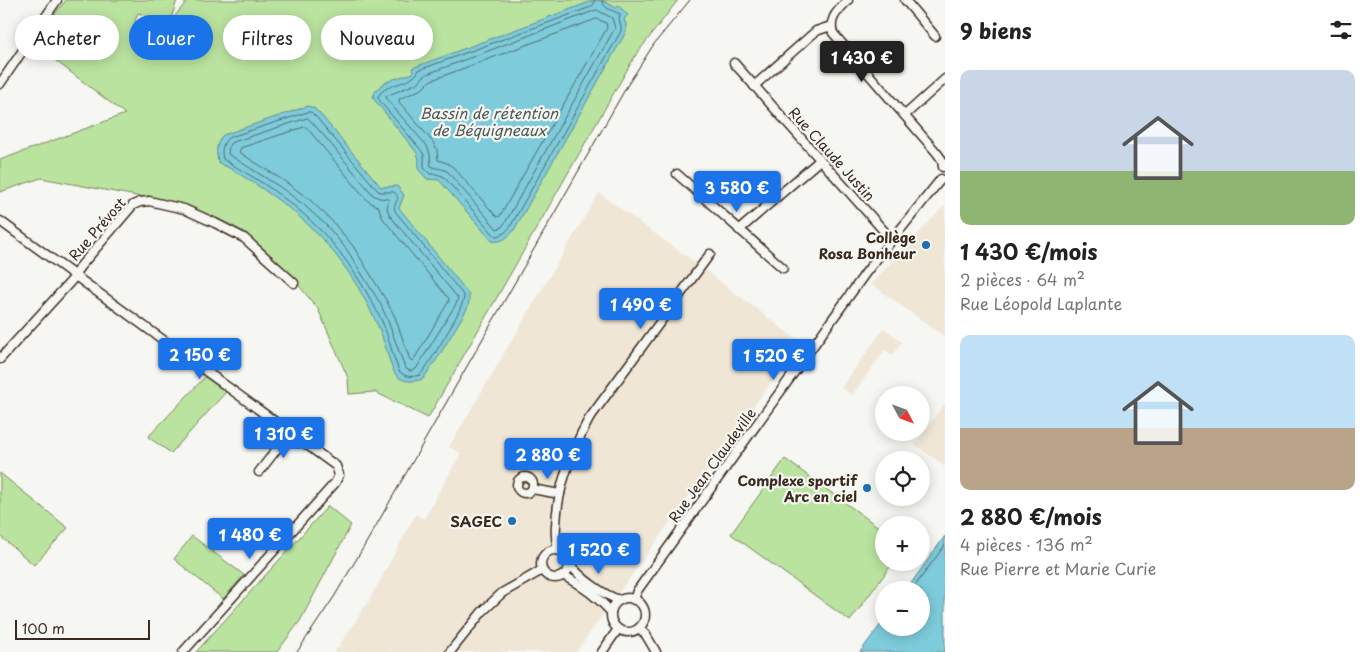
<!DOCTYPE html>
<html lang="fr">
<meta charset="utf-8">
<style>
:root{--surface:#fff;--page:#f6f6f6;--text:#222;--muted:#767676;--accent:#1a73e8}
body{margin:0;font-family:"Playpen Sans",sans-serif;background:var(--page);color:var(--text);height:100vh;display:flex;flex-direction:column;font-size:19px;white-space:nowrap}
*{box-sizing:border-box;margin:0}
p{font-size:16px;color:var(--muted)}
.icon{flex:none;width:28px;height:28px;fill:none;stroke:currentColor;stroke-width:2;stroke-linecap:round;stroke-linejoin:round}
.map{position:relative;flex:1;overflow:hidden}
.sheet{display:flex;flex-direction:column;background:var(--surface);width:425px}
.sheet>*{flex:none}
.hud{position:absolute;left:15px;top:15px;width:475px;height:45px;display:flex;gap:10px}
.needle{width:32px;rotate:131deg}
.tools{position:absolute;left:875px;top:386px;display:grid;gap:10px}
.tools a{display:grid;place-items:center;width:55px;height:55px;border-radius:50%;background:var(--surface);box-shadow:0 2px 12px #0003;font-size:25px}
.scale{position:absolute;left:15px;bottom:12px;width:135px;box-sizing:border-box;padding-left:5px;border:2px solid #3b2a1e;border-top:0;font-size:14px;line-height:18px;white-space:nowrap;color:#3b2a1e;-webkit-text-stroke:4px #f6f6f2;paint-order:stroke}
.price{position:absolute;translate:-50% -42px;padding:0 11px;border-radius:5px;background:var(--accent);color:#fff;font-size:16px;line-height:32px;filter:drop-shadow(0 1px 2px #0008)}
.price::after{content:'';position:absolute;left:50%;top:30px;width:15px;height:11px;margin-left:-8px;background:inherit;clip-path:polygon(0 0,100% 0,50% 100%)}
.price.selected{background:#222;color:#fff}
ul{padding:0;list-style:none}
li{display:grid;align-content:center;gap:10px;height:265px;padding:0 15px}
li span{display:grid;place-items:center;height:155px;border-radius:10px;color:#555}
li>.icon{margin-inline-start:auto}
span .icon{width:90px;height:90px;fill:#fffc;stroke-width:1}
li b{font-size:21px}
h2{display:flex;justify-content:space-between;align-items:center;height:60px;padding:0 15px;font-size:21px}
.tag{padding:0 18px;border-radius:22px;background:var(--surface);box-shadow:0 2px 12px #0003;font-size:18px;line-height:45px}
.tag.selected{background:var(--accent);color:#fff}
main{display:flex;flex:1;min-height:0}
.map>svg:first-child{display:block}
.built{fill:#efe6d6}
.green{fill:#bae39f;stroke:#7a865e;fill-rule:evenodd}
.water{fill:#7dcbdb;stroke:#638b8f}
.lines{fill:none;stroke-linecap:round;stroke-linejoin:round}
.shore{stroke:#556a6a;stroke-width:1}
.minor-casing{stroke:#3b2a1e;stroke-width:11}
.minor{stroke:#f6f6f2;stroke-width:8}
.tram{stroke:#3b2a1e;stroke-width:1}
.poi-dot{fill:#1f6fb2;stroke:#f6f6f2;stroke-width:2}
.labels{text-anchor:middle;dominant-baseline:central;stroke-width:4.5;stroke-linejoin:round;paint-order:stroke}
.street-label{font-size:14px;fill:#3b2a1e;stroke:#f6f6f2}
.poi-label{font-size:14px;font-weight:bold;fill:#3b2a1e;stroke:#f6f6f2;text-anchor:end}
.water-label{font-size:15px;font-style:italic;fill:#4f5a57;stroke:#f6f6f2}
</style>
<main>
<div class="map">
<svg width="945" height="652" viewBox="0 0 945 652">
<rect width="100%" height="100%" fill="#f6f6f2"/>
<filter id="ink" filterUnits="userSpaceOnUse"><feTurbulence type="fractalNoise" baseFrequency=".02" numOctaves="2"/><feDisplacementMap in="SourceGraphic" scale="10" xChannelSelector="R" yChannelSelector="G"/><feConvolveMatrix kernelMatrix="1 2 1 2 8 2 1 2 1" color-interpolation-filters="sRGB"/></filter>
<g filter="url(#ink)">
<g class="built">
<path d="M599,193L701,267L800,342L576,652H335L370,599L416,514L424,519L461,453L449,447Z"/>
<path d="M945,205V337L871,284Z"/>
<path d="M884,328L902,342L893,355L885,350L852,395L841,388Z"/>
<path d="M945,403V466L915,445Z"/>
</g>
<g class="green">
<path d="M66,0H177L170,22L188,0H678L635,56L428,418L375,392L349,394L348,378L318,309L287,271L237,233L184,205L41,178L0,192V160L125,114L34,44L47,24ZM138,13L168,23L169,24L155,40L134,24Z"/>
<path d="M205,377L226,392L171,453L148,437Z"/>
<path d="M785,459L884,531V562L893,563L850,621L731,534Z"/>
<path d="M0,473L68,528L34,565L0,536Z"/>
<path d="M328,506L351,525L300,621L277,652H196Z"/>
<path d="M192,536L244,575L223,599L174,559Z"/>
</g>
<g class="water">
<path d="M595,0L606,2L616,8L619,6L628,15L624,19L626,24V32L514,230C508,237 502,243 492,241L439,180L427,179L418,169L419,160L417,153L373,98C376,81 399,78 413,73L412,68Z"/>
<path d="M308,106L314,108L321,115L381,187L397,186L404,195L399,208L469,294V302L467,309L439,356L423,379C412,382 403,383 395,374C387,358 385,340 377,324C353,271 321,230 274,197C262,188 249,180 236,172C230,168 224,166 219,163C215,152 216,143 223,135Z"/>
<path d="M945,536V652H860L884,620V628H921V590H906Z"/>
</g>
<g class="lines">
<g class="shore">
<path d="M595,0L594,4L591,7L419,70C412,86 388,81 378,96V98L383,105L421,150L424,155V168L430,174H436L443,176L495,236C502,236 506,232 510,227L621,31V26L619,19L620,14C614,11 603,9 602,0"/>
<path d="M597,10L612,18L615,28L505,223L501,228L497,229L447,171C442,168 435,169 431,166L430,154L427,146L388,101L386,96L418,83L425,75Z"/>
<path d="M597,19L606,23L607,28L500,216L497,217L453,167L447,163L438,160L437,150L433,142L399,102V99L422,89L430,81Z"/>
<path d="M308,112H311L317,118L378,191L381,192H394C403,199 392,202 395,211L464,296C465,306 429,365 420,375C412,377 406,378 399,371C392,355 389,337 382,321C355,267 326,228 277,193C260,180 240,170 223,159C221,151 222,144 228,138Z"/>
<path d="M308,118L325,137L373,195L379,198L389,199L387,208L390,216L458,298L456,304L416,369L410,371L405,368L388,321L380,303L347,250L327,226L304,205L280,187L228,154L229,146L231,143Z"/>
<path d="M305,127L307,128L367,200L371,203L379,207L381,215L384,220L449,299V301L413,361L410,360L395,317L386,300L353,246L332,221L309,199L284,181L239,152L241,148Z"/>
<path d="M912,590L945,545"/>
</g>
<defs>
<g id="minor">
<path d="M848,0C839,10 828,18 833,33L937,153L942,160L943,167"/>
<path d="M905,0L935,36"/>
<path d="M734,63L892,240"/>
<path d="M0,84L57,0"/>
<path d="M754,86L816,31L831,26"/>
<path d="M905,115L945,79"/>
<path d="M677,174L783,268"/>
<path d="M0,221L336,466L339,475L335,483L183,652"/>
<path d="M739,230L820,160"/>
<path d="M0,359L72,280L79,268L133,205L140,202L149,201L184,209L215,223L244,238L294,283"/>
<path d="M259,472L290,432"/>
<circle cx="525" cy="485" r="8"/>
<path d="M532,489L560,494"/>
<circle cx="555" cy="564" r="14"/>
<path d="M557,550C557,542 555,534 556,526C557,489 571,452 589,419L710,254"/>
<path d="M569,563C579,577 604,596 620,600"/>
<path d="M563,575C579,584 599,598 611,612"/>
<circle cx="628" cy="615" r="17"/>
<path d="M634,600L637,591L867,271L941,179"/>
<path d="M639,628L646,635L656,652"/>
<path d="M450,652L482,612L502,593L542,570"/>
<path d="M602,652L618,629"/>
</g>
</defs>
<use href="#minor" class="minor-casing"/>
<use href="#minor" class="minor"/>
<path class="tram" d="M297,652L334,597L369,538L627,86L654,44L690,0"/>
</g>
</g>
<g class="poi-dot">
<circle cx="926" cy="245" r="5"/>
<circle cx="867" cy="488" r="5"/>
<circle cx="512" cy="521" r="5"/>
</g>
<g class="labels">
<g class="street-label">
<text transform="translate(832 154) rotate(48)">Rue Claude Justin</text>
<text transform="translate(97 229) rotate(-49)">Rue Prévost</text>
<text transform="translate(712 465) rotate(-54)">Rue Jean Claudeville</text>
</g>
<g class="poi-label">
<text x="916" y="237">Collège<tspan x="916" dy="16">Rosa Bonheur</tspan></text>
<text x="857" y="480">Complexe sportif<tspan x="857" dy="16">Arc en ciel</tspan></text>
<text x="502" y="521">SAGEC</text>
</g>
<g class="water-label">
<text x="489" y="112">Bassin de rétention<tspan x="489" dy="17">de Béquigneaux</tspan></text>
</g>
</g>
</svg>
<div class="tools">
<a><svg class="needle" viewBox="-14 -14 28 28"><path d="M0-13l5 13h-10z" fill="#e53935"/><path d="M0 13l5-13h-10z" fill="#767676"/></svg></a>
<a><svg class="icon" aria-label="locate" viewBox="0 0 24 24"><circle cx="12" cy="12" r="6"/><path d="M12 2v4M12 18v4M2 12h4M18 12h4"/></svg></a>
<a>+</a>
<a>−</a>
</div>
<div class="scale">100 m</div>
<b class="price selected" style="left:862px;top:83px">1 430 €</b>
<b class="price" style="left:737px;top:213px">3 580 €</b>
<b class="price" style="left:641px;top:330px">1 490 €</b>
<b class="price" style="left:200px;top:380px">2 150 €</b>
<b class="price" style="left:774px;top:381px">1 520 €</b>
<b class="price" style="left:284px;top:459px">1 310 €</b>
<b class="price" style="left:548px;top:480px">2 880 €</b>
<b class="price" style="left:250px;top:560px">1 480 €</b>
<b class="price" style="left:599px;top:575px">1 520 €</b>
<div class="hud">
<a class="tag">Acheter</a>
<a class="tag selected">Louer</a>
<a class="tag">Filtres</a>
<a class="tag">Nouveau</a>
</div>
</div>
<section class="sheet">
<h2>9 biens<svg class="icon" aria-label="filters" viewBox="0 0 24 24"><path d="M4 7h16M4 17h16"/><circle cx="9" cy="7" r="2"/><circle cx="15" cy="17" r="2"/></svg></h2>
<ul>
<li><span style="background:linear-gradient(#c9d6e8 65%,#8fb573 0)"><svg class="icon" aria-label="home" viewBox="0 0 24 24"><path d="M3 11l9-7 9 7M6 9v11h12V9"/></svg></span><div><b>1 430 €/mois</b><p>2 pièces · 64 m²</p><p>Rue Léopold Laplante</p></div></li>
<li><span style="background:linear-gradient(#bfe0f5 60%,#b9a48a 0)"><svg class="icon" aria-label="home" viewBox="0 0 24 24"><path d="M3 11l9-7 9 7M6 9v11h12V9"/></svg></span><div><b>2 880 €/mois</b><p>4 pièces · 136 m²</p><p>Rue Pierre et Marie Curie</p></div></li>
</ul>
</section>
</main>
